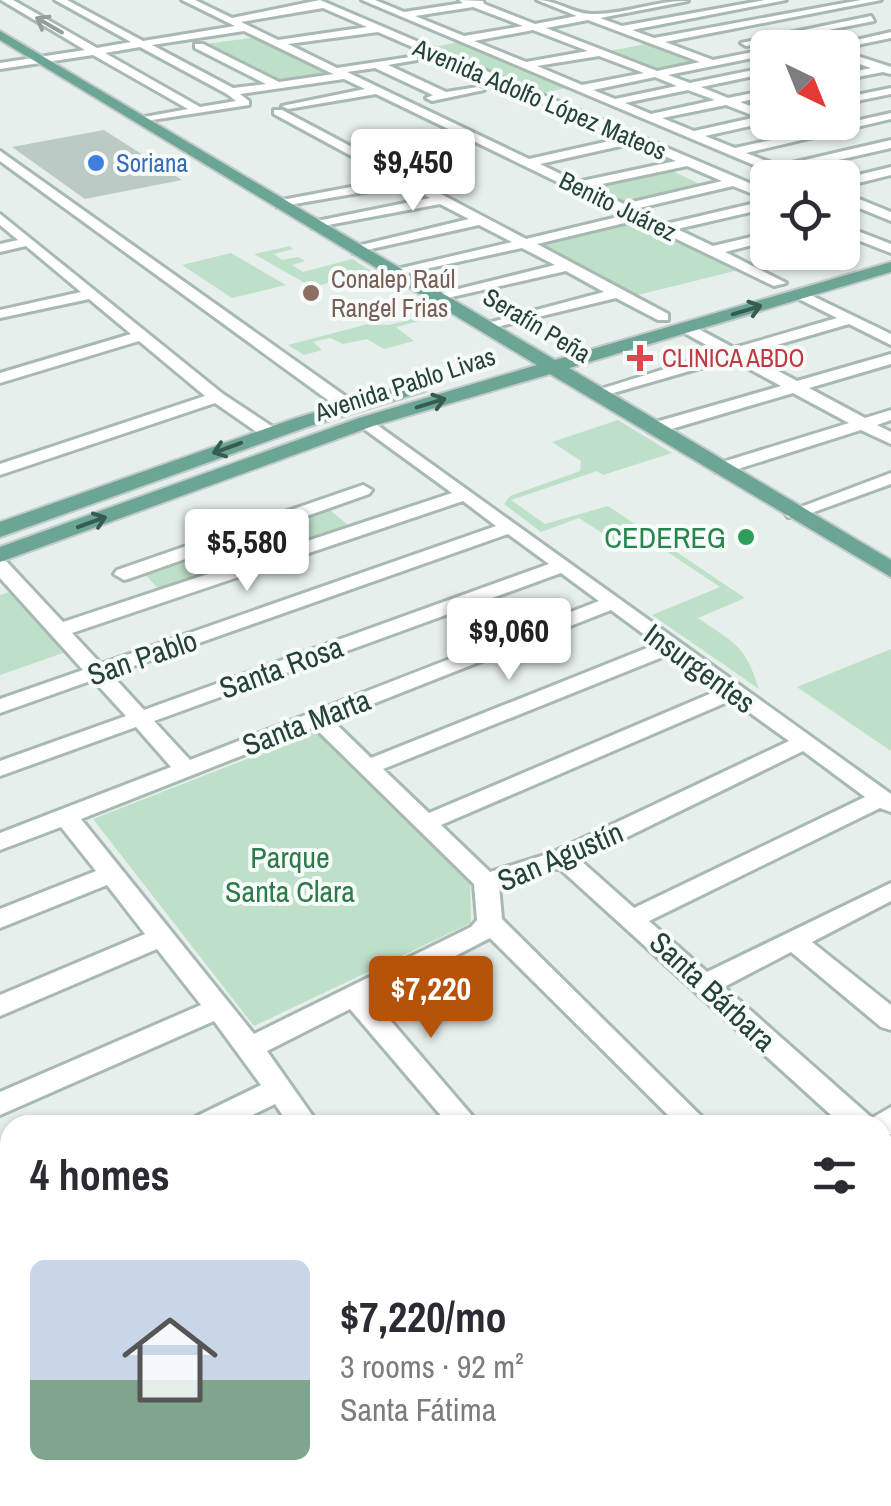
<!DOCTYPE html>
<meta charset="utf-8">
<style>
:root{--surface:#fff;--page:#f2f2f3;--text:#2b2b33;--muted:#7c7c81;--accent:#b45309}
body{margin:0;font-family:"Archivo Narrow",sans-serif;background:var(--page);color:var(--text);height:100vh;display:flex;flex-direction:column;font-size:38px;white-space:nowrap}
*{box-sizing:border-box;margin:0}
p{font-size:32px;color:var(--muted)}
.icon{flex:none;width:55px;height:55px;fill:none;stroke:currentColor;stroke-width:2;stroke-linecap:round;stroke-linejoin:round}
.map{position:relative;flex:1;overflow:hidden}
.sheet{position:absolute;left:0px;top:1115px;width:892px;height:392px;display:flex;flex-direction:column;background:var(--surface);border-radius:30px 30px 0 0;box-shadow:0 2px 8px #0004}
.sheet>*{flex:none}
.needle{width:65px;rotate:137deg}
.tools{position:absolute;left:750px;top:30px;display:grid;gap:20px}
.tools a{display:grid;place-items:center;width:110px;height:110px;border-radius:15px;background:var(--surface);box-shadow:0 2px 8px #0004;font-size:50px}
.price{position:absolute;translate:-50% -85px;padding:0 22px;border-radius:10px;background:#fff;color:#222;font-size:32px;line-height:65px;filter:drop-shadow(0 2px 5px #0008)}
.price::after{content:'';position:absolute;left:50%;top:60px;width:30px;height:22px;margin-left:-15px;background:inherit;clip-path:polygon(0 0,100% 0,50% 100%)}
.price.selected{background:var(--accent);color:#fff}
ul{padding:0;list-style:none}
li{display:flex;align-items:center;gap:30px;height:250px;padding:0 30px}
li span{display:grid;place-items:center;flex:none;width:280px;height:200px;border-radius:15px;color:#555}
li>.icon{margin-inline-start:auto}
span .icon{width:120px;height:120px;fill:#fffc;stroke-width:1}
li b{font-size:42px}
h2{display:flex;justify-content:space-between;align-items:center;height:120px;padding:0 30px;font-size:42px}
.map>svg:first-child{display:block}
.green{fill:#bfe0c8}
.building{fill:#bbcac4}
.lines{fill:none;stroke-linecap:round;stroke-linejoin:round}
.minor-casing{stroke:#a8b8b2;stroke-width:6}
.major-casing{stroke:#c2cac8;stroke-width:4}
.minor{fill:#fff;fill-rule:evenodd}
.major{fill:#6aa596;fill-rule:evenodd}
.oneway{stroke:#92a09c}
.oneway2{stroke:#365b51}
.shop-dot{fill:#3f7fe0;stroke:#f7fbf9;stroke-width:4}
.education-dot{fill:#8d6e63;stroke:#f7fbf9;stroke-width:4}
.health-dot{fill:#e0444e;stroke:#f7fbf9;stroke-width:4}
.leisure-dot{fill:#2e9e5b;stroke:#f7fbf9;stroke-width:4}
.labels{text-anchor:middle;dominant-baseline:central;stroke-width:8;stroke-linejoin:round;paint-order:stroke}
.far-street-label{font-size:25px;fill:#24423a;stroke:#f7fbf9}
.far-shop-label{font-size:25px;fill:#366cbe;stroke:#f7fbf9;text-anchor:start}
.far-education-label{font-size:25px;fill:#785e54;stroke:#f7fbf9;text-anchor:start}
.far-health-label{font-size:25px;fill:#be3a42;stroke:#f7fbf9;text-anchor:start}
.leisure-label{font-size:30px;fill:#27864d;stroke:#f7fbf9;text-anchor:end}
.street-label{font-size:30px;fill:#24423a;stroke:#f7fbf9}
.park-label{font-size:30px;fill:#2d7a4b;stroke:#f7fbf9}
</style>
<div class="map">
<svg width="891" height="1506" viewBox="0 0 891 1506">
<rect width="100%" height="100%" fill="#e6efeb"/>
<g class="green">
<path d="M258,37L336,75L279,84L205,44Z"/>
<path d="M464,41L570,87L540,94L428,48Z"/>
<path d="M652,43L703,61L659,71L603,52Z"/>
<path d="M664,167L704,186L623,206L581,187Z"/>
<path d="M636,219L743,269L630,297L532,245Z"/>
<path d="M290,246L293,249L274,254L282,260L298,257L305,261L292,265L303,272L352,259L373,272L312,287L254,254Z"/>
<path d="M231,253L286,285L232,298L182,265Z"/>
<path d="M439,312L442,315L396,327L414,341L384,349L367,339L343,344L330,338L313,342L322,350L304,355L288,345L368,324L389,325Z"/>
<path d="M618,420L672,453L603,475L597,471L511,500L545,524L608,506L745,598L698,618C735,644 745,644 759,689L652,615L720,587L642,535L619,544L579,518L541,532L504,504L510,496L580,471L581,461L552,442Z"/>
<path d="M330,510L354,530L160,591L145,574Z"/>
<path d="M16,590L63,653L0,675V595Z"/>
<path d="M891,649V751L797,687Z"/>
<path d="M316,732L470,881L471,923L254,1026L93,819Z"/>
</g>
<path class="building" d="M104,130L182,180L85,199L12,147Z"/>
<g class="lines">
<defs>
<g id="minor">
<path d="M1,0H13L97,48L131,42L55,0H67L143,41L235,26L182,0H195L232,18L320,0L768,191V200L733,186L635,209L666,224L768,200V208L677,229L713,246L768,233V241L725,252L786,283L774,286L637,220L537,244L668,314V320H658L616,298L484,330V324L604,292L566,271L434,301V295L555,265L522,248L393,276V270L512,242L479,225L353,253V247L469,219L440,204L312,228V222L430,198L405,185L277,207L276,204L282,200L394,179L274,114V110H282L526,239L626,215L376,94L288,109L282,106L365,89L344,79L240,94L249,101V105L139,122V118L188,109L93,55L0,69V63L85,50ZM323,8L367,27L278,40L241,22ZM244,31L331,73L334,74L279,82L203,44H195V48L266,84L233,88L152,45ZM378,32L623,138L529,159L347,72L375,68L433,95L426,98L432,101L484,90L478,87L446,92L388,65L417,60V56L337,68L288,44ZM140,47L227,94L236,101L200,107L105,53ZM634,143L676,161L577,182L540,164ZM687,166L722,181L624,204L588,187Z"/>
<path d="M362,0H375L404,12L463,3L459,0L483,1L484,4L535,24L577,16L537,0C557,0 573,14 592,14C624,15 656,0 688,1L600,18L622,26L765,0H786L632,30L654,38L861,0H881L665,42L713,60L768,49V55L668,75L690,83L768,67V73L701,87L728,98L768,90V96L740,102L768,113V122L705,136L735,148L891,113V119L746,153L779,166L891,140V148L790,171L803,178H785ZM473,7L523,26L464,36L415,16ZM588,20L700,62L657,71L546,28ZM533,30L588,51L526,62L474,41ZM599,56L644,73L582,85L537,66ZM655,77L677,86L615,99L593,90ZM688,90L715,100L651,114L625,103ZM726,105L757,117L694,131L662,118Z"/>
<path d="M871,16L874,21L746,46L741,43Z"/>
<path d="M891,32V38L842,48H822Z"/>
<path d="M842,51L891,67V74L883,72L842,80V74L871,68L842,58Z"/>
<path d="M891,88V94L842,104V98Z"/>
<path d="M0,151L355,403V411H343L0,161Z"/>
<path d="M891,167V175L842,187V179Z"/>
<path d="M842,192L891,212V221L842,201Z"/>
<path d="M0,214L223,394L276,429V437H264L215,403L0,475V464L205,396L139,341L0,383V373L131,334L89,299L0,318V310L81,292L26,246L0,252V244L18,240L0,225Z"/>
<path d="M842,225L891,244V253L842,234Z"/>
<path d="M800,290L891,334V345L849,324L746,354L797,381L891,354V364L809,388L865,418L891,410V420L877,425L891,432V444L861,430L728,472H716V464L849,423L793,393L661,432H649V424L781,386L731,359L596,398L588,393L719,352L681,331V325H691L734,348L837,318L795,297L793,294Z"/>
<path d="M366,417L891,794V812L880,808L649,921L707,972L891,883V901L812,942L891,1005V1030L881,1027L791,952L724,987L872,1118L891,1107V1134L882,1137V1125H842L559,868L499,886L502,919L710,1125H678L490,938L372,999L480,1125H449L350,1009L267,1051L319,1125H289L275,1104L232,1125H191L195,1117L261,1085L214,1021L0,1115V1092L201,1005L157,949L0,1016V995L145,934L107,885L0,928V909L96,871L61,827L0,850V833L171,767L136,727L0,776V761L126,716L93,680L0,713V699L83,670L0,578V560L7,562L63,622L452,493L360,426L358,422ZM463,501L496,526L101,664L72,633ZM508,534L549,564L144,710L111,674ZM561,573L599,601L190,760L154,721ZM611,610L657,644L371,758L332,720ZM670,654L719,690L429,813L383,769ZM732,700L789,741L554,852L490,872L441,825ZM314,727L474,884L477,920L471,927L254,1034L81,819ZM803,751L865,797L634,908L580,860Z"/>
<path d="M891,473V484L800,517H788L785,513Z"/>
<path d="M363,485L372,490L369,494L131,578L124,580L114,574L117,570Z"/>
<path d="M10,1205V1231L0,1235V1208Z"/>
<path d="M882,1213L891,1215V1246L882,1243Z"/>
<path d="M891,1301V1334L882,1337V1304Z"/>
<path d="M10,1334V1364L0,1367V1337Z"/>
<path d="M891,1371V1406L882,1409V1374Z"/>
<path d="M882,1441L891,1444V1482L882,1479Z"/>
<path d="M0,1478L10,1482V1498H19L22,1506H0Z"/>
<path d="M158,1498H201L197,1506H154Z"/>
<path d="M402,1498H445L441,1506H398Z"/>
<path d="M681,1498H722L718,1506H677Z"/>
</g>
<g id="major">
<path d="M0,31L555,360L891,262V272L569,368L891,560V577L550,374L373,426L0,562V547L359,418L537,365L0,40Z"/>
<path d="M418,381L425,383V391L307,427L0,537V522L293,419Z"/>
</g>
</defs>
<use href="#minor" class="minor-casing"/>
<use href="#major" class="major-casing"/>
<use href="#minor" class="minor"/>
<use href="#major" class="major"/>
</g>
<defs><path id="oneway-shaft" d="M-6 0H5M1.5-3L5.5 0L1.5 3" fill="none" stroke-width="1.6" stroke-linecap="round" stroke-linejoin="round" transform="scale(2.5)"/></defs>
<use class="oneway" href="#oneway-shaft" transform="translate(49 25) rotate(-150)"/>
<g class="oneway2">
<use href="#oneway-shaft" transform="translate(747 310) rotate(-17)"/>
<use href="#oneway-shaft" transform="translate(431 403) rotate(-17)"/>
<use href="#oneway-shaft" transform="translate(227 448) rotate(160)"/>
<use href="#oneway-shaft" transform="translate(92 522) rotate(-20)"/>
</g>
<circle class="shop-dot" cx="96" cy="163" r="10"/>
<circle class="education-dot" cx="311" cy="293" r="10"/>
<path class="health-dot" d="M635 343h10v10h10v10h-10v10h-10v-10h-10v-10h10z"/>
<circle class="leisure-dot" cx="746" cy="537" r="10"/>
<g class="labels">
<g class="far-street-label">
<text transform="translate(540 99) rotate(23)">Avenida Adolfo López Mateos</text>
<text transform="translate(618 206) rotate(26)">Benito Juárez</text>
<text transform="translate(537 325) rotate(31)">Serafín Peña</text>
<text transform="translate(405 384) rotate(-18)">Avenida Pablo Livas</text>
</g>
<g class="far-shop-label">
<text x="116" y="163">Soriana</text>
</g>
<g class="far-education-label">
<text x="331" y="279">Conalep Raúl<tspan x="331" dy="29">Rangel Frias</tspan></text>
</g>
<g class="far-health-label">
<text x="662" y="358">CLINICA ABDO</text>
</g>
<g class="leisure-label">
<text x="726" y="537">CEDEREG</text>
</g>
<g class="street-label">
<text transform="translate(142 657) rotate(-19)">San Pablo</text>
<text transform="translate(281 667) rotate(-20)">Santa Rosa</text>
<text transform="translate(700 668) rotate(36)">Insurgentes</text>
<text transform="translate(306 722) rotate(-21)">Santa Marta</text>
<text transform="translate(560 856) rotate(-23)">San Agustín</text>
<text transform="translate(713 991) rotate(43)">Santa Bárbara</text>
</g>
<g class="park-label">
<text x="290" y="857">Parque<tspan x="290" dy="34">Santa Clara</tspan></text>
</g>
</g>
</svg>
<div class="tools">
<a><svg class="needle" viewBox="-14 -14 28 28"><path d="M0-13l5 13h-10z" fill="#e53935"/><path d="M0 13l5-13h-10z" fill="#7c7c81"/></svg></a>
<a><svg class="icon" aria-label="locate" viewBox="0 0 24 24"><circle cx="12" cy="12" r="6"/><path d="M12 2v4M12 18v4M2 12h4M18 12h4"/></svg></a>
</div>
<b class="price" style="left:413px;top:214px">$9,450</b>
<b class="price" style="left:247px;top:594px">$5,580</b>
<b class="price" style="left:509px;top:683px">$9,060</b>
<b class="price selected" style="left:431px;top:1041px">$7,220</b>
<section class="sheet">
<h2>4 homes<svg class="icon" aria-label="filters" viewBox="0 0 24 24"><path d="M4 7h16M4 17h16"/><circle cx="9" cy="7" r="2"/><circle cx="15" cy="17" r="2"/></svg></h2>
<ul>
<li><span style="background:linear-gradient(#c9d6e8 60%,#7fa58c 0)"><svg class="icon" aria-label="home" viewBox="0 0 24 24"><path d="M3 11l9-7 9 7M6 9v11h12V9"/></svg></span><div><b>$7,220/mo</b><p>3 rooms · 92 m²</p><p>Santa Fátima</p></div></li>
</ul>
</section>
</div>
